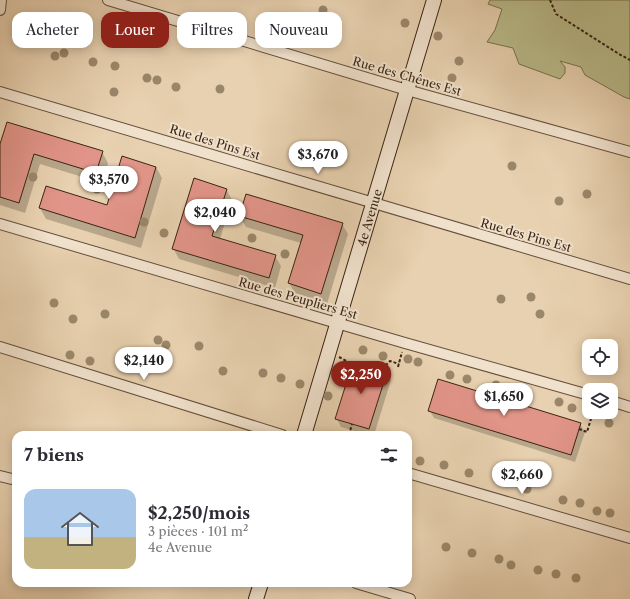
<!DOCTYPE html>
<html lang="fr">
<meta charset="utf-8">
<style>
:root{--surface:#fff;--page:#f2f2f3;--text:#2b2b33;--muted:#7c7c81;--accent:#8f2418}
body{margin:0;font-family:"Libre Caslon Text",serif;background:var(--page);color:var(--text);height:100vh;display:flex;flex-direction:column;font-size:15px;white-space:nowrap}
*{box-sizing:border-box;margin:0}
p{font-size:13px;color:var(--muted)}
.icon{flex:none;width:22px;height:22px;fill:none;stroke:currentColor;stroke-width:2;stroke-linecap:round;stroke-linejoin:round}
.map{position:relative;flex:1;overflow:hidden}
.panel{position:absolute;left:12px;top:431px;width:400px;height:156px;display:flex;flex-direction:column;background:var(--surface);border-radius:12px;box-shadow:0 2px 10px #0003}
.panel>*{flex:none}
.top-card{position:absolute;left:12px;top:12px;width:400px;height:36px;display:flex;gap:8px}
.tools{position:absolute;left:582px;top:339px;display:grid;gap:8px}
.tools a{display:grid;place-items:center;width:36px;height:36px;border-radius:8px;background:var(--surface);box-shadow:0 2px 10px #0003;font-size:20px}
.price{position:absolute;translate:-50% -34px;padding:0 9px;border-radius:14px;background:#fff;color:#222;font-size:13px;line-height:26px;filter:drop-shadow(0 1px 2px #0008)}
.price::after{content:'';position:absolute;left:50%;top:24px;width:12px;height:9px;margin-left:-6px;background:inherit;clip-path:polygon(0 0,100% 0,50% 100%)}
.price.selected{background:var(--accent);color:#fff}
ul{padding:0;list-style:none}
li{display:flex;align-items:center;gap:12px;height:100px;padding:0 12px}
li span{display:grid;place-items:center;flex:none;width:112px;height:80px;border-radius:12px;color:#555}
li>.icon{margin-inline-start:auto}
span .icon{width:48px;height:48px;fill:#fffc;stroke-width:1}
li b{font-size:17px}
h2{display:flex;justify-content:space-between;align-items:center;height:48px;padding:0 12px;font-size:17px}
.pill{padding:0 14px;border-radius:12px;background:var(--surface);box-shadow:0 2px 10px #0003;font-size:14px;line-height:36px}
.pill.selected{background:var(--accent);color:#fff}
.map>svg:first-child{display:block}
.green{fill:#b9ba89;stroke:#7a6f4e}
.shadow{fill:#0003}
.building{fill:#e19488;stroke:#3a2414}
.lines{fill:none;stroke-linecap:round;stroke-linejoin:round}
.street-casing{stroke:#664f3b;stroke-width:12}
.secondary-casing{stroke:#3a2414;stroke-width:16}
.path{stroke:#3a2414;stroke-width:2;stroke-dasharray:3 2;stroke-linecap:butt}
.street{stroke:#f0e1cc;stroke-width:10}
.secondary{stroke:#f0e1cc;stroke-width:14}
.tree{fill:#9a876a}
.labels{text-anchor:middle;dominant-baseline:central;stroke-width:4;stroke-linejoin:round;paint-order:stroke}
.street-label{font-size:12px;fill:#3a2414;stroke:#f0e1cc}
</style>
<div class="map">
<svg width="630" height="599" viewBox="0 0 630 599">
<rect width="100%" height="100%" fill="#e8d1b0"/>
<filter id="stains"><feTurbulence type="fractalNoise" baseFrequency=".005" numOctaves="4"/><feColorMatrix values="0 0 0 0 .2 0 0 0 0 .09 0 0 0 0 .02 0 0 0 .5 -.17"/></filter>
<radialGradient id="worn" r=".72"><stop offset=".6" stop-color="#630" stop-opacity="0"/><stop offset="1" stop-color="#630" stop-opacity=".3"/></radialGradient>
<path class="green" d="M490,0H630V99L624,97L585,75L581,67L560,61L565,67V73L560,79L519,64L513,48L487,42L495,30L502,9L488,4Z"/>
<g class="shadow">
<path d="M0,148L102,152L108,163L102,183L40,164L25,213L0,205Z"/>
<path d="M156,167L162,178L141,248L46,219L40,208L108,206Z"/>
<path d="M226,189L232,200L220,239L275,256L281,266L275,288L179,259L173,248Z"/>
<path d="M247,195L342,224L348,234L327,304L295,293L289,283L301,243L246,227L240,216Z"/>
<path d="M386,372L391,380L374,435H368L341,427L337,419Z"/>
<path d="M430,411L580,424L585,432L575,462L434,418Z"/>
</g>
<g class="building">
<path d="M7,122L103,151L96,173L34,154L19,203L0,197V144Z"/>
<path d="M122,156L156,167L135,238L39,208L46,186L107,205Z"/>
<path d="M194,178L227,189L212,236L276,255L269,278L172,249Z"/>
<path d="M246,194L343,223L321,294L288,283L303,235L239,216Z"/>
<path d="M353,362L382,369L387,372L369,429L335,419Z"/>
<path d="M438,379L581,423L571,455L428,411Z"/>
</g>
<g class="lines">
<defs>
<g id="street">
<path d="M108,0L407,90L630,152"/>
<path d="M0,10L1,0"/>
<path d="M0,92L630,279"/>
<path d="M0,224L405,343L589,395"/>
<path d="M0,347L282,435"/>
<path d="M611,401L630,407"/>
<path d="M408,473L630,538"/>
<path d="M0,476L16,480"/>
<path d="M356,583L410,599"/>
</g>
<g id="secondary">
<path id="s1" d="M304,435L434,0"/>
<path d="M256,599L261,583"/>
</g>
</defs>
<use href="#street" class="street-casing"/>
<use href="#secondary" class="secondary-casing"/>
<g class="path">
<path d="M550,0L556,14L619,54L630,60"/>
<path d="M339,357L352,364"/>
<path d="M398,367L402,352"/>
<path d="M382,369L390,361L399,364"/>
<path d="M579,429L587,432L593,412"/>
<path d="M349,435L352,424"/>
</g>
<use href="#street" class="street"/>
<use href="#secondary" class="secondary"/>
</g>
<g class="tree">
<circle cx="323" cy="10" r="4.5"/>
<circle cx="405" cy="23" r="4.5"/>
<circle cx="438" cy="36" r="4.5"/>
<circle cx="64" cy="53" r="4.5"/>
<circle cx="55" cy="56" r="4.5"/>
<circle cx="459" cy="61" r="4.5"/>
<circle cx="93" cy="62" r="4.5"/>
<circle cx="115" cy="66" r="4.5"/>
<circle cx="147" cy="78" r="4.5"/>
<circle cx="452" cy="78" r="4.5"/>
<circle cx="157" cy="80" r="4.5"/>
<circle cx="176" cy="87" r="4.5"/>
<circle cx="220" cy="89" r="4.5"/>
<circle cx="114" cy="92" r="4.5"/>
<circle cx="512" cy="166" r="4.5"/>
<circle cx="33" cy="177" r="4.5"/>
<circle cx="97" cy="189" r="4.5"/>
<circle cx="587" cy="194" r="4.5"/>
<circle cx="559" cy="201" r="4.5"/>
<circle cx="228" cy="216" r="4.5"/>
<circle cx="144" cy="222" r="4.5"/>
<circle cx="164" cy="233" r="4.5"/>
<circle cx="252" cy="238" r="4.5"/>
<circle cx="285" cy="254" r="4.5"/>
<circle cx="531" cy="297" r="4.5"/>
<circle cx="501" cy="299" r="4.5"/>
<circle cx="54" cy="303" r="4.5"/>
<circle cx="105" cy="314" r="4.5"/>
<circle cx="540" cy="314" r="4.5"/>
<circle cx="73" cy="319" r="4.5"/>
<circle cx="158" cy="340" r="4.5"/>
<circle cx="166" cy="345" r="4.5"/>
<circle cx="199" cy="346" r="4.5"/>
<circle cx="363" cy="350" r="4.5"/>
<circle cx="70" cy="355" r="4.5"/>
<circle cx="383" cy="356" r="4.5"/>
<circle cx="408" cy="359" r="4.5"/>
<circle cx="90" cy="361" r="4.5"/>
<circle cx="418" cy="362" r="4.5"/>
<circle cx="223" cy="371" r="4.5"/>
<circle cx="263" cy="373" r="4.5"/>
<circle cx="450" cy="375" r="4.5"/>
<circle cx="281" cy="378" r="4.5"/>
<circle cx="467" cy="379" r="4.5"/>
<circle cx="300" cy="384" r="4.5"/>
<circle cx="496" cy="385" r="4.5"/>
<circle cx="507" cy="389" r="4.5"/>
<circle cx="524" cy="395" r="4.5"/>
<circle cx="328" cy="396" r="4.5"/>
<circle cx="559" cy="402" r="4.5"/>
<circle cx="572" cy="408" r="4.5"/>
<circle cx="609" cy="423" r="4.5"/>
<circle cx="420" cy="461" r="4.5"/>
<circle cx="444" cy="465" r="4.5"/>
<circle cx="469" cy="473" r="4.5"/>
<circle cx="506" cy="481" r="4.5"/>
<circle cx="527" cy="489" r="4.5"/>
<circle cx="563" cy="500" r="4.5"/>
<circle cx="580" cy="503" r="4.5"/>
<circle cx="597" cy="511" r="4.5"/>
<circle cx="610" cy="513" r="4.5"/>
<circle cx="446" cy="547" r="4.5"/>
<circle cx="472" cy="553" r="4.5"/>
<circle cx="499" cy="559" r="4.5"/>
<circle cx="511" cy="565" r="4.5"/>
<circle cx="538" cy="570" r="4.5"/>
<circle cx="556" cy="574" r="4.5"/>
<circle cx="576" cy="578" r="4.5"/>
</g>
<g class="labels">
<g class="street-label">
<text transform="translate(407 76) rotate(16)">Rue des Chênes Est</text>
<text transform="translate(215 142) rotate(17)">Rue des Pins Est</text>
<text stroke="none"><textPath href="#s1" startOffset="227">4e Avenue</textPath></text>
<text transform="translate(526 235) rotate(16)">Rue des Pins Est</text>
<text transform="translate(298 298) rotate(16)">Rue des Peupliers Est</text>
</g>
</g>
<rect width="100%" height="100%" filter="url(#stains)"/>
<rect width="100%" height="100%" fill="url(#worn)"/>
</svg>
<div class="tools">
<a><svg class="icon" aria-label="locate" viewBox="0 0 24 24"><circle cx="12" cy="12" r="6"/><path d="M12 2v4M12 18v4M2 12h4M18 12h4"/></svg></a>
<a><svg class="icon" aria-label="layers" viewBox="0 0 24 24"><path d="M12 4l9 5-9 5-9-5zM3 14l9 5 9-5"/></svg></a>
</div>
<b class="price" style="left:318px;top:175px">$3,670</b>
<b class="price" style="left:109px;top:200px">$3,570</b>
<b class="price" style="left:215px;top:233px">$2,040</b>
<b class="price" style="left:144px;top:381px">$2,140</b>
<b class="price selected" style="left:361px;top:395px">$2,250</b>
<b class="price" style="left:504px;top:417px">$1,650</b>
<b class="price" style="left:522px;top:495px">$2,660</b>
<div class="top-card">
<a class="pill">Acheter</a>
<a class="pill selected">Louer</a>
<a class="pill">Filtres</a>
<a class="pill">Nouveau</a>
</div>
<section class="panel">
<h2>7 biens<svg class="icon" aria-label="filters" viewBox="0 0 24 24"><path d="M4 7h16M4 17h16"/><circle cx="9" cy="7" r="2"/><circle cx="15" cy="17" r="2"/></svg></h2>
<ul>
<li><span style="background:linear-gradient(#a9c7e8 60%,#c2b280 0)"><svg class="icon" aria-label="home" viewBox="0 0 24 24"><path d="M3 11l9-7 9 7M6 9v11h12V9"/></svg></span><div><b>$2,250/mois</b><p>3 pièces · 101 m²</p><p>4e Avenue</p></div></li>
</ul>
</section>
</div>
